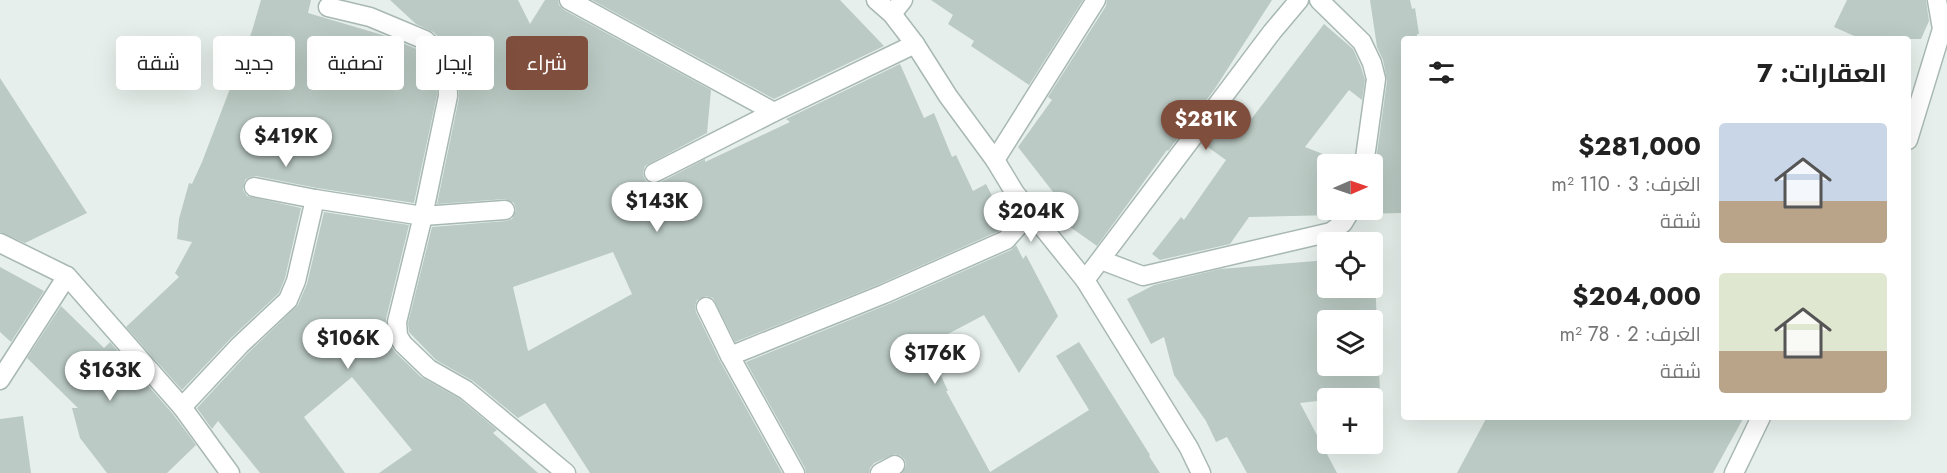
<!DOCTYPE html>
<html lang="ar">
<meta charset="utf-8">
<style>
:root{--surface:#fff;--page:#f6f6f6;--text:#222;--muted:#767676;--accent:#804e3d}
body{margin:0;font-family:Jost,Cairo,sans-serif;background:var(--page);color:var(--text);direction:rtl;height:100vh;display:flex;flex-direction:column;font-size:22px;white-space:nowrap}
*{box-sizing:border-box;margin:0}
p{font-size:20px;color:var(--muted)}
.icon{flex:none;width:33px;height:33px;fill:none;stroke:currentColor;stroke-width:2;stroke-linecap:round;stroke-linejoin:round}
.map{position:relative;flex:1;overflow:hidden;direction:ltr}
.panel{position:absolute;left:1401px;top:36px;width:510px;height:384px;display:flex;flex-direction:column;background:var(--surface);border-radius:6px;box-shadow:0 6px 24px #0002;direction:rtl}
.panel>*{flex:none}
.hud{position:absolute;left:18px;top:36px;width:570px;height:54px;direction:rtl;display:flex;gap:12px}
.needle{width:39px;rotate:88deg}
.tools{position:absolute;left:1317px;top:154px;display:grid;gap:12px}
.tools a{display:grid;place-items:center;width:66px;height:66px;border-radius:6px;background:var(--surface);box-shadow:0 6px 24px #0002;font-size:30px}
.price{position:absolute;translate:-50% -51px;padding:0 14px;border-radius:21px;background:#fff;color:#222;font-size:20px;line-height:39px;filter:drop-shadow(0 2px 3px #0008)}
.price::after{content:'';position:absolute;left:50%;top:36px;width:18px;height:14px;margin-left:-9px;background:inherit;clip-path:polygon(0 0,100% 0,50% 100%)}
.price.active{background:var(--accent);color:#fff}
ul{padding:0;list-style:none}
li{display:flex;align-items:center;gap:18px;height:150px;padding:0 24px}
li span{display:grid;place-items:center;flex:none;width:168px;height:120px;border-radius:6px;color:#555}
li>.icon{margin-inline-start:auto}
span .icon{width:72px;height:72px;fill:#fffc;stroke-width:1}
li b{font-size:26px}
h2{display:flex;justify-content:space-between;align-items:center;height:72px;padding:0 24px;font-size:26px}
.chip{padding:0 21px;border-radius:6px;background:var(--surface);box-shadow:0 6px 24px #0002;font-size:21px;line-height:54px}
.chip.active{background:var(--accent);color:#fff}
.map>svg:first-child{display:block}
.building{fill:#bbcac4;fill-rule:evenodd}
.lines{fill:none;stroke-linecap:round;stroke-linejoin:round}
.minor-casing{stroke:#a8b8b2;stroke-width:21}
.tertiary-casing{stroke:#a8b8b2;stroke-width:21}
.minor{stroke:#fff;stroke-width:18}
.tertiary{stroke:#fff;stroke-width:18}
</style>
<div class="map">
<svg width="1947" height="473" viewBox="0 0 1947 473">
<rect width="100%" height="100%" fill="#e6efeb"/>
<g class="building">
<path d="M261,0H311L308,13L386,36L419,50L436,65L437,95L414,203L317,188L256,176L250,177L245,180L243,190L247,196L301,208L285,278L279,293L232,337L182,390L126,327L179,277L175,273L192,242L177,239L179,219L189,183L192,184L202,162L252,31Z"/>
<path d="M390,0H518L530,24L545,0H558L559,5L564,10L711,90L707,133L645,166L643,172L644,178L647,182L653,184L659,183L705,159V162L790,122L786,119L900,64L924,118L934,113L952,157L956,155L973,191L986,184L1006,223L999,231L880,284L735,342L713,298L706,296L697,300L695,306L696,312L720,361L782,473H590L545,403L518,418L473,381L436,360L409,332L408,323L432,227L506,221L512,219L516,210L514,203L505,199L437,204L459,98L458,59L455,52L433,32L416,24ZM613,252L632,294L528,351L513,287Z"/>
<path d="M592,0H840L884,46L774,99Z"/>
<path d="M931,0H1083L1029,85L971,46L974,41L948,24L953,15Z"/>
<path d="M1107,0H1272L1214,90L1168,151L1167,150L1097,246L1056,217L1066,203L1057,197L1018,147L1052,100L1048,97L1106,6Z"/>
<path d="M1370,0H1410L1412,9L1415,8L1419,34H1417V39H1404V197L1401,213L1361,214L1362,210H1372V174L1375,167L1387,81L1383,60L1377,47Z"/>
<path d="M1847,0H1926L1929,21L1921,39H1861L1834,27Z"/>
<path d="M1324,24L1353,49L1361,67L1365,80L1362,100L1349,90L1305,147L1351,165H1328V210H1338L1335,215L1249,217L1230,244L1160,260L1152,254L1181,217L1184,220L1226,160L1202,143L1232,104L1252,118Z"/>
<path d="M0,78L87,213L25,243L0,232Z"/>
<path d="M324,212L409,225L386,319L388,342L395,352L421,377L460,399L497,430L493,433L538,473H379L412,450L352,377L304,417L345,473H260L218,421L212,429L197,408L248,353L298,305L307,284Z"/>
<path d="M1016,245L1023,259L1026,255L1058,316L1019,373L984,315L927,345L948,391H946L990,472L1089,410L1056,356L1079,342L1150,455L1149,456L1160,473H902L906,466L905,460L901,456L895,454L874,463L870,468L869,473H806L805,468L746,362L889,304L1011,250Z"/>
<path d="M1372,256H1374L1380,392L1334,394L1335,399L1300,403L1337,473H1247L1227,437L1216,442L1206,421L1174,375L1164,337L1151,344L1127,299L1154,285L1220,269L1328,260V288H1372ZM1328,321H1372V366H1328Z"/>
<path d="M0,267L44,291L11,342L0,332Z"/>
<path d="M61,306L104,348L110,342L173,414L196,445L167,473H107L80,438L72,408H78L27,358Z"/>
<path d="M23,416L31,473H0V419Z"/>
<path d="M1487,417H1744L1713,473H1457Z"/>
</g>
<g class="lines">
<defs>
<g id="minor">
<path d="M569,0L774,112"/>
<path d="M1319,0L1362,42L1372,63L1376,79L1364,165"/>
<path d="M328,7L370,17L425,40L447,60L448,96L423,216L397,322L398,336L403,344L429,369L466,390L566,473"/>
<path d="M892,14L903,0"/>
<path d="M1908,140L1942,29L1937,0"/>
<path d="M995,160L1096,0"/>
<path d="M654,173L774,112L915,44"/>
<path d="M254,187L315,199L423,216L505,210"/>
<path d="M0,243L67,276L182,407L230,473"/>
<path d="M1101,260L1143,276L1331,232L1343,223L1351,210"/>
<path d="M1085,280L1272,32L1299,0"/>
<path d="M706,307L730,356L795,473"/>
<path d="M730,356L884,294L1006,240L1030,213"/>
<path d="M0,380L67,276"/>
<path d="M182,407L240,345L288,300L296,281L315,199"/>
<path d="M880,473L895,465"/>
<path d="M1734,473L1761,417"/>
</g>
<path id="tertiary" d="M876,0L892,14L915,44L948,96L995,160L1015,193L1085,280L1189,448L1201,473"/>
</defs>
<use href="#minor" class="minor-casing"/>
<use href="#tertiary" class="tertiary-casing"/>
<use href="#minor" class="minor"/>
<use href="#tertiary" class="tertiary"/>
</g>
</svg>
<div class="tools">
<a><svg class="needle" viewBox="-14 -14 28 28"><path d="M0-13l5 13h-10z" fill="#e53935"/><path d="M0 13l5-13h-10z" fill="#767676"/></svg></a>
<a><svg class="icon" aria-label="locate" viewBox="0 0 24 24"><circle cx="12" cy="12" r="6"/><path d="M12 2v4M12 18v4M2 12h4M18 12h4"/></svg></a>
<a><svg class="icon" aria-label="layers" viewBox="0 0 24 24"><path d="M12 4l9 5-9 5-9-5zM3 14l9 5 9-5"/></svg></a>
<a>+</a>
</div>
<b class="price active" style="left:1206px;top:151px">$281K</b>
<b class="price" style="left:286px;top:168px">$419K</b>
<b class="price" style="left:657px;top:233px">$143K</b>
<b class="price" style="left:1031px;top:243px">$204K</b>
<b class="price" style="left:348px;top:370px">$106K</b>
<b class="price" style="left:935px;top:385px">$176K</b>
<b class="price" style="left:110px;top:402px">$163K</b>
<div class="hud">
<a class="chip active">شراء</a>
<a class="chip">إيجار</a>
<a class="chip">تصفية</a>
<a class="chip">جديد</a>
<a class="chip">شقة</a>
</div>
<section class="panel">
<h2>العقارات: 7<svg class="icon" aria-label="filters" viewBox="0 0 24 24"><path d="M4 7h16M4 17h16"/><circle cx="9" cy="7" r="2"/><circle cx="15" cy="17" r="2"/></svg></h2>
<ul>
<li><span style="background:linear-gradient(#c9d6e8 65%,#b9a48a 0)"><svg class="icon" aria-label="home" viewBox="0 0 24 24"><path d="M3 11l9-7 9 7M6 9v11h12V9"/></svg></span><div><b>$281,000</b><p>الغرف: 3 · 110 m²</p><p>شقة</p></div></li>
<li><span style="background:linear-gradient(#dfe7d0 65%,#b9a48a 0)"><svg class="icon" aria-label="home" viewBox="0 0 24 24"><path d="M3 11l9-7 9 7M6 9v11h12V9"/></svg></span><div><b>$204,000</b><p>الغرف: 2 · 78 m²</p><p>شقة</p></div></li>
</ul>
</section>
</div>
